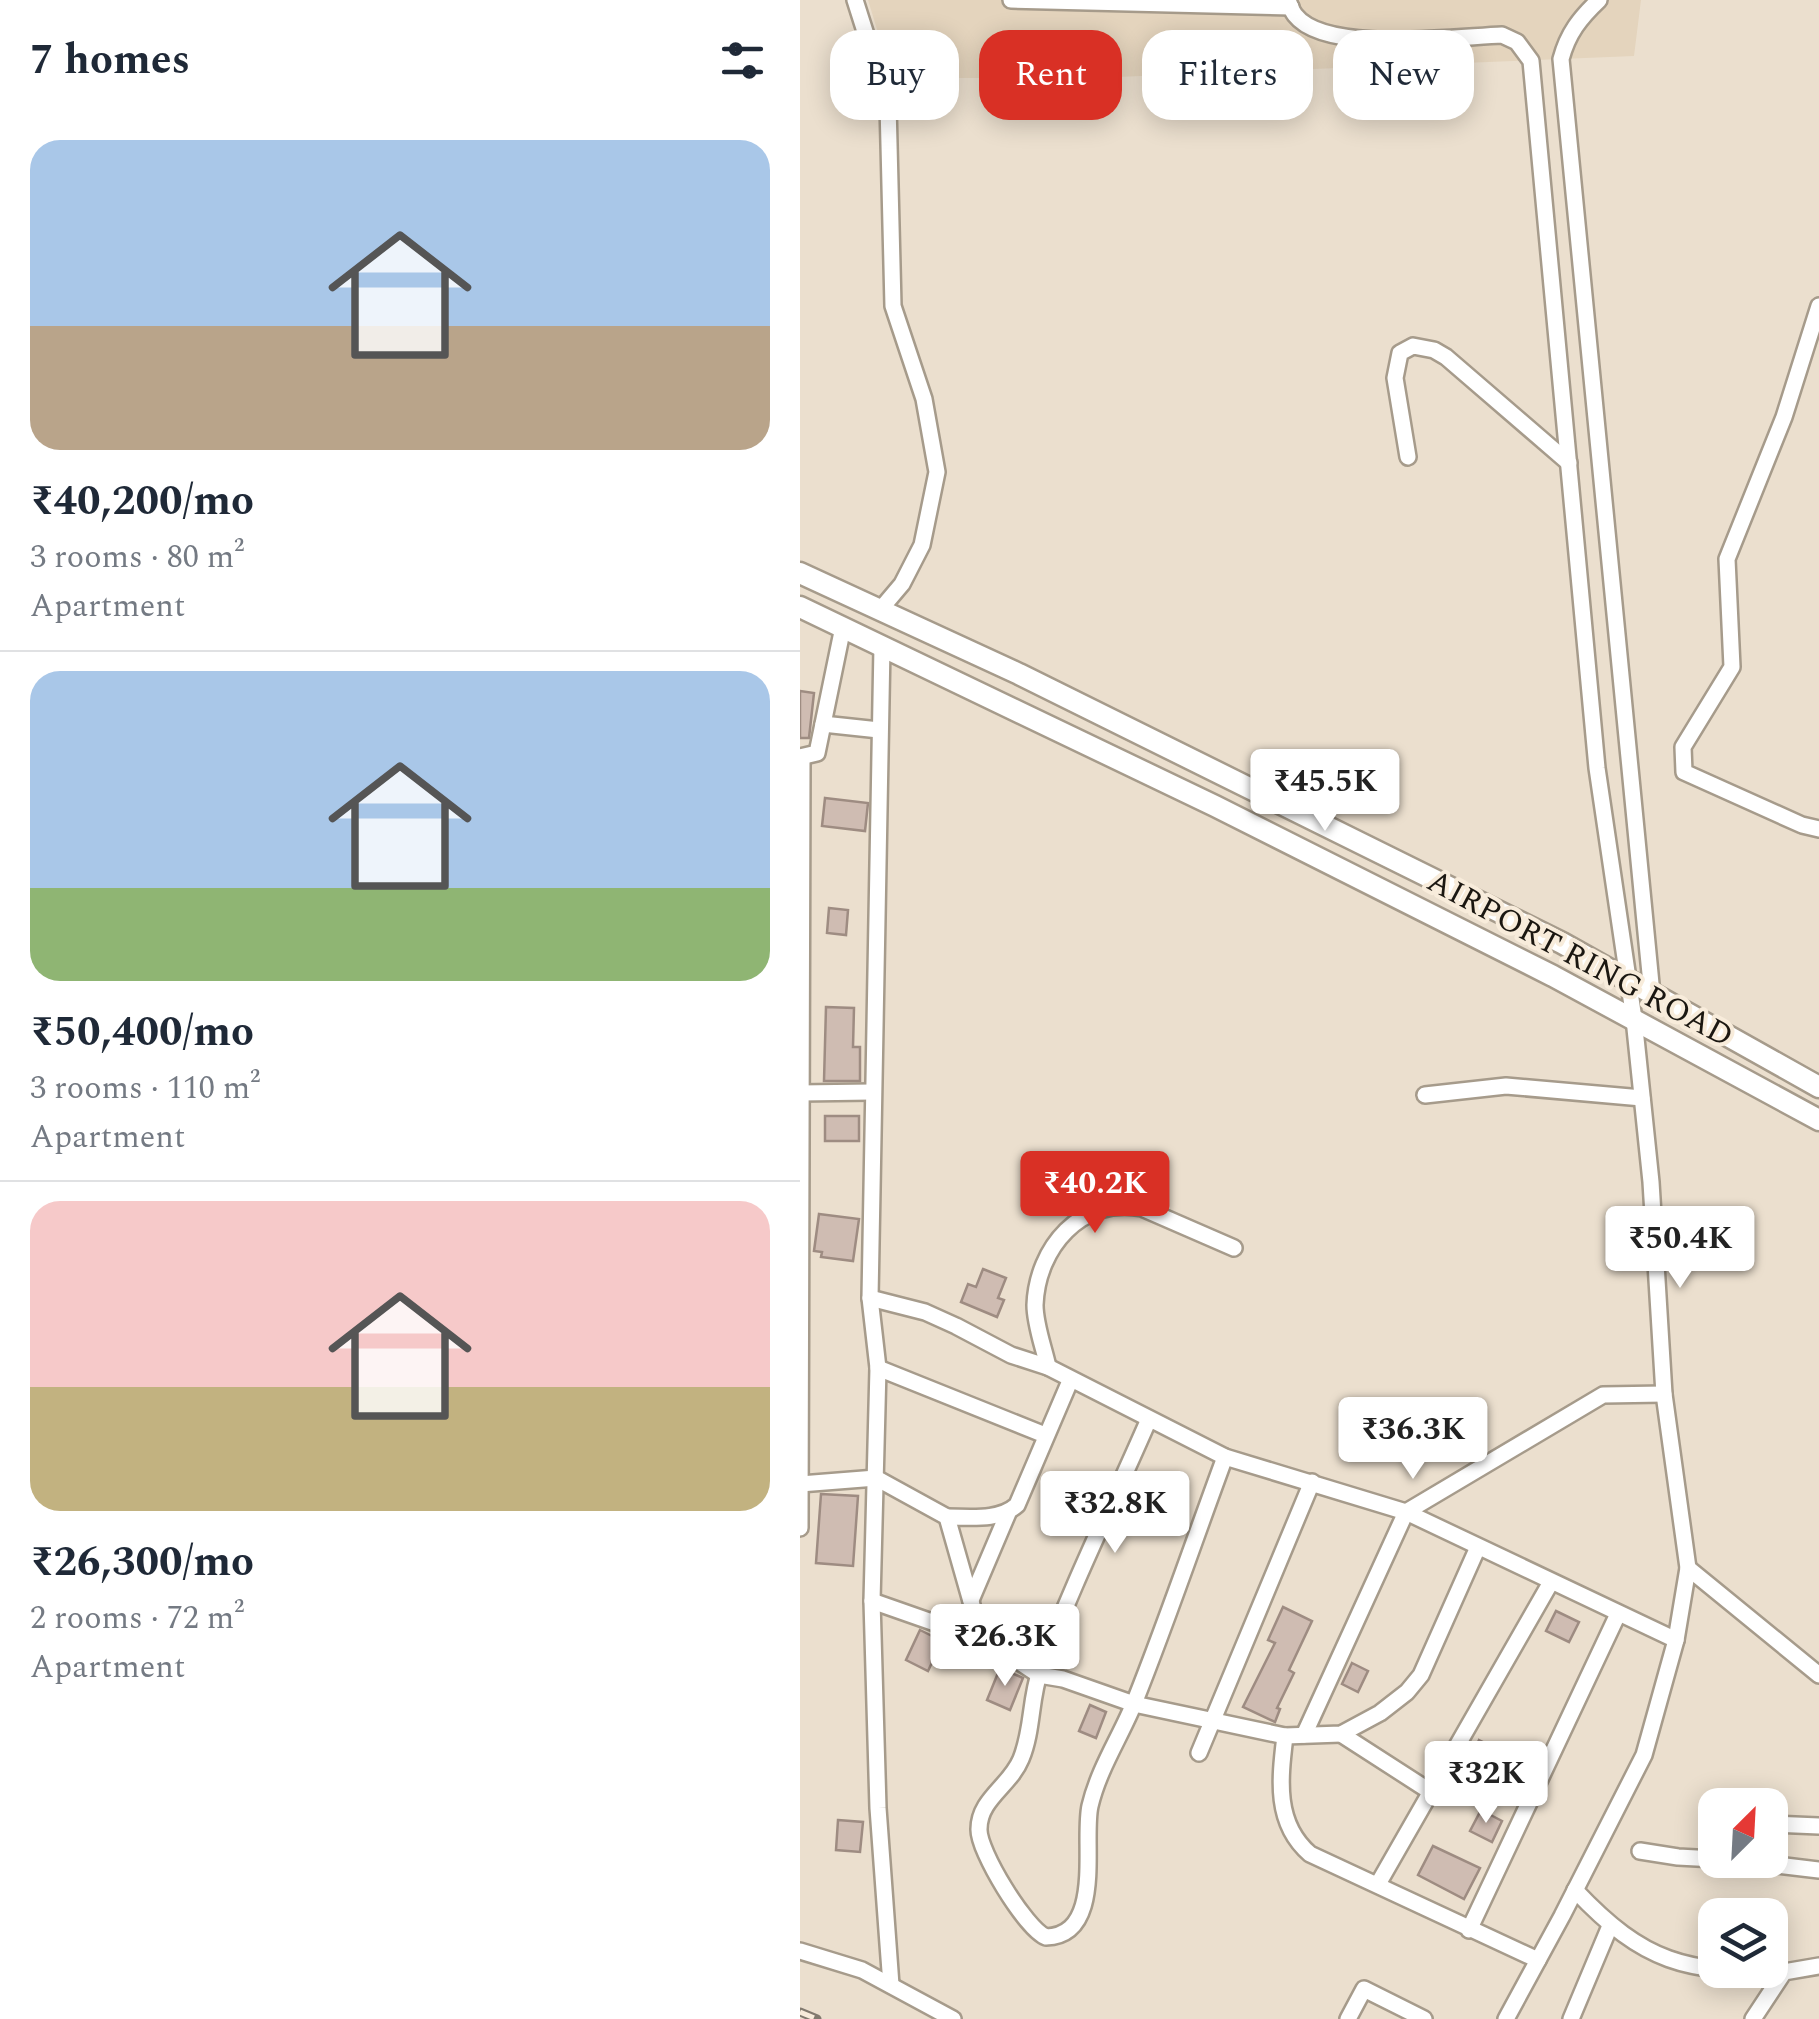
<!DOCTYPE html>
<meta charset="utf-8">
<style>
:root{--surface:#fff;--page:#f6f6f7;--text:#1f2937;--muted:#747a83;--line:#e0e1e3;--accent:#d93025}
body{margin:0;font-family:Spectral,serif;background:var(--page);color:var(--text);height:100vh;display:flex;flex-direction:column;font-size:38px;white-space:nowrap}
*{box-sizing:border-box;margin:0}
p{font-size:32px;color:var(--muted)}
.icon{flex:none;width:55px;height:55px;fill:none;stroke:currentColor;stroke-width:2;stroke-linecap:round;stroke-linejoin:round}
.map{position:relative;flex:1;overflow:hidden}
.sheet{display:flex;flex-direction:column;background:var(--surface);width:800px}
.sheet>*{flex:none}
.top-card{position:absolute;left:30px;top:30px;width:838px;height:90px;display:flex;gap:20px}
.needle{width:65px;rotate:24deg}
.controls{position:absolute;left:898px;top:1788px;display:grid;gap:20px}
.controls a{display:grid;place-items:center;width:90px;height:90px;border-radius:20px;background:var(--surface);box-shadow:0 5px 25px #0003;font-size:50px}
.price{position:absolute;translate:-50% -85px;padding:0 22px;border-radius:10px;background:#fff;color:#222;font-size:32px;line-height:65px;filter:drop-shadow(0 2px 5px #0008)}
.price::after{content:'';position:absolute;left:50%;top:60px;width:30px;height:22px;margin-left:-15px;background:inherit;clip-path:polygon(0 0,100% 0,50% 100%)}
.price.active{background:var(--accent);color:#fff}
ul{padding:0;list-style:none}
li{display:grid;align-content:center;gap:20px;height:530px;padding:0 30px}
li+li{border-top:2px solid var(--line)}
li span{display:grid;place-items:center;height:310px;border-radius:30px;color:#555}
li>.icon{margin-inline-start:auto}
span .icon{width:180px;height:180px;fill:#fffc;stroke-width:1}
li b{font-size:42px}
h2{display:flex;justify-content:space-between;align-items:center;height:120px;padding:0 30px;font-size:42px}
.tag{padding:0 35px;border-radius:30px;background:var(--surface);box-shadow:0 5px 25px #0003;font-size:35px;line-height:90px}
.tag.active{background:var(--accent);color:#fff}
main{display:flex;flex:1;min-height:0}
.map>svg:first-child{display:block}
.built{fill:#e4d4bd}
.building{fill:#cfbcb2;stroke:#9e8c82;stroke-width:2.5}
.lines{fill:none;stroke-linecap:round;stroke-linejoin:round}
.minor-casing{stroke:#a69b8b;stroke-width:20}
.major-casing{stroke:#a69b8b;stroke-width:25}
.minor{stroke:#fff;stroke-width:15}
.major{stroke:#fff;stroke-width:20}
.rail-casing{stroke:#827a6f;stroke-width:9}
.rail{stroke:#f8ecdb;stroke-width:5;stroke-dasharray:15;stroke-linecap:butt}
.labels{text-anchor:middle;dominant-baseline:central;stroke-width:8;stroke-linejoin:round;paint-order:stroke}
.street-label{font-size:32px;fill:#1b1711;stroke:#f8ecdb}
</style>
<main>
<section class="sheet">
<h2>7 homes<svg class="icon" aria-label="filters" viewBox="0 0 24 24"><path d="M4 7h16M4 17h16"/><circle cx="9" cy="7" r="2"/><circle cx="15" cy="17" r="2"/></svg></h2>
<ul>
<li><span style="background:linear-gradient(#a9c7e8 60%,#b9a48a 0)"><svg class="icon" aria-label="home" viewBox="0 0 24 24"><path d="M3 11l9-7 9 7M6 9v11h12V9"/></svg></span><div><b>₹40,200/mo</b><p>3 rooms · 80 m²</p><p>Apartment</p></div></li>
<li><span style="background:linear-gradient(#a9c7e8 70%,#8fb573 0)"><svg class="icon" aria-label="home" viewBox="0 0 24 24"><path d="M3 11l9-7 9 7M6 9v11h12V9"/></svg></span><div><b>₹50,400/mo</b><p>3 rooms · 110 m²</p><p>Apartment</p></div></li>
<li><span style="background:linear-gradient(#f6c9c9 60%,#c2b280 0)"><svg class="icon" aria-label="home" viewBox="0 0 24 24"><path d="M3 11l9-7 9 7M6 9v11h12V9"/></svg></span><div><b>₹26,300/mo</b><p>2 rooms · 72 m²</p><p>Apartment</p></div></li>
</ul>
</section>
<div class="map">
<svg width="1019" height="2019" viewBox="0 0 1019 2019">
<rect width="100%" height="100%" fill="#ebdfce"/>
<path class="built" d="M68,0H841L834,56L292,78H92Z"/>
<g class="building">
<path d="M0,691L14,693L9,738H0Z"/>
<path d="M25,798L68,803L65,831L22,826Z"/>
<path d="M29,908L48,910L46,935L27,933Z"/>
<path d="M26,1007L54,1008L53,1047H60V1081H24Z"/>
<rect x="25" y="1116" width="34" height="25"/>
<path d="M19,1214L59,1219L53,1261L21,1257L22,1252L14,1251Z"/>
<path d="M183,1269L206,1278L198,1298L204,1300L197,1317L161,1302L168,1284L176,1287Z"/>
<path d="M21,1494L58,1496L53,1566L16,1563Z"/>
<path d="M483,1607L512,1621L489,1670L494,1673L477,1708L480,1709L475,1722L443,1707L475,1643L468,1640Z"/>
<path d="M756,1611L779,1622L769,1642L746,1631Z"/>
<path d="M120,1630L142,1641L128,1671L106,1660Z"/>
<path d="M552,1663L568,1671L558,1692L542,1684Z"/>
<path d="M200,1668L223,1678L210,1710L187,1700Z"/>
<path d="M290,1705L306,1712L296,1738L279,1731Z"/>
<path d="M679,1740L705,1753L693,1779L667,1766Z"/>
<path d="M681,1810L702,1821L692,1842L670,1831Z"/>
<path d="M38,1820L63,1822L60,1852L36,1850Z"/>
<path d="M633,1846L680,1868L664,1899L618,1875Z"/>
</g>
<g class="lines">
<defs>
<g id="minor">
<path d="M55,0L88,104L93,306L124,399L137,472L122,545L102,584L80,610"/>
<path d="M211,0L491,7"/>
<path d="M488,0C490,5 491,10 495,15C525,54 654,37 702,35L717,42L731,61L797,768L834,1019L851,1182L864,1394L888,1568L876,1640L844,1755L762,1916L706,2019"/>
<path d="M799,0C780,18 768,33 761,59L852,994"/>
<path d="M1019,306L984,417L927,559L932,667L883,747L884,772L1002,825L1019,829"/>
<path d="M608,457L595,378L600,353L613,346L634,350L646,357L769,463"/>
<path d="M82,646L70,1298L78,1368L72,1601L78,1808L91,1985"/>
<path d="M23,724L79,730"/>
<path d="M0,757L17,753L43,627"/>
<path d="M0,1093L72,1092"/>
<path d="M625,1095L706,1086L842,1098"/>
<path d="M70,1298L125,1312L156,1326L211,1355L248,1367L425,1457L606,1512L876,1640"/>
<path d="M248,1367C244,1348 235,1325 235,1305C237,1248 281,1196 342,1208L434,1248"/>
<path d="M78,1368L245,1435"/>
<path d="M349,1419C313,1502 272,1585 240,1671C230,1699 233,1730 221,1759C210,1786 179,1799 179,1829C178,1851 226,1929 246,1937C305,1935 282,1841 290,1806C299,1768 321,1736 335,1701C367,1621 395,1538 425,1457"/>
<path d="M0,1484L76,1478L147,1517L174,1612L189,1642"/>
<path d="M147,1517C171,1517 199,1521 217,1505L270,1381"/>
<path d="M0,1528L2,757"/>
<path d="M888,1568L1019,1675"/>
<path d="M171,1600L208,1513"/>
<path d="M72,1601L189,1642L239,1675L263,1679L334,1704L485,1736L541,1734L580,1713L607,1692L621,1675L678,1547"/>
<path d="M541,1734L631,1792"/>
<path d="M504,1735L606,1512L803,1395L864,1394"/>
<path d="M485,1736C480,1778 474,1823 510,1854L738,1960"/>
<path d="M399,1753L512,1482"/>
<path d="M970,1824L1019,1826"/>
<path d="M840,1851L878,1857L915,1859"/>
<path d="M935,1860L1019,1870"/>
<path d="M578,1884L751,1582"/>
<path d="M775,1890C845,1964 885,1972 984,1972"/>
<path d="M669,1930L818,1614"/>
<path d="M0,1951L62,1970L153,2019"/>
<path d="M548,2019L564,1989L624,2019"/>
<path d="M771,2019L810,1926"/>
<path d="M953,2019L984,1972L1019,1966"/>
</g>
<g id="major">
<path d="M0,573L219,674L762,943L1019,1087"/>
<path d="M0,607L415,806L753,976L1019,1120"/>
</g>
</defs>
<use href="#minor" class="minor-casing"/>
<use href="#major" class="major-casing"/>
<use href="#minor" class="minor"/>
<use href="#major" class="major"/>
<defs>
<path id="rail" d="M0,2012L17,2019"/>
</defs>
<use href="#rail" class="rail-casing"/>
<use href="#rail" class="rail"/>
</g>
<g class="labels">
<g class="street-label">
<text transform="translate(780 959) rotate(28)">AIRPORT RING ROAD</text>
</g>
</g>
</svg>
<div class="controls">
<a><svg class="needle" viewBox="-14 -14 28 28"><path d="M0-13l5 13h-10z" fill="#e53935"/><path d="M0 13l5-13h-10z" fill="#747a83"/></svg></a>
<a><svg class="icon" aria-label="layers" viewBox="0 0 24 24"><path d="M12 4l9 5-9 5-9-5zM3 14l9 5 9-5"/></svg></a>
</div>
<b class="price" style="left:525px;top:834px">₹45.5K</b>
<b class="price active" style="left:295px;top:1236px">₹40.2K</b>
<b class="price" style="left:880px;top:1291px">₹50.4K</b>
<b class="price" style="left:613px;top:1482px">₹36.3K</b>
<b class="price" style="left:315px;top:1556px">₹32.8K</b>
<b class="price" style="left:205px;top:1689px">₹26.3K</b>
<b class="price" style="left:686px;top:1826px">₹32K</b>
<div class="top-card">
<a class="tag">Buy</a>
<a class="tag active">Rent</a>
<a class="tag">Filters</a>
<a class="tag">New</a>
</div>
</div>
</main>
